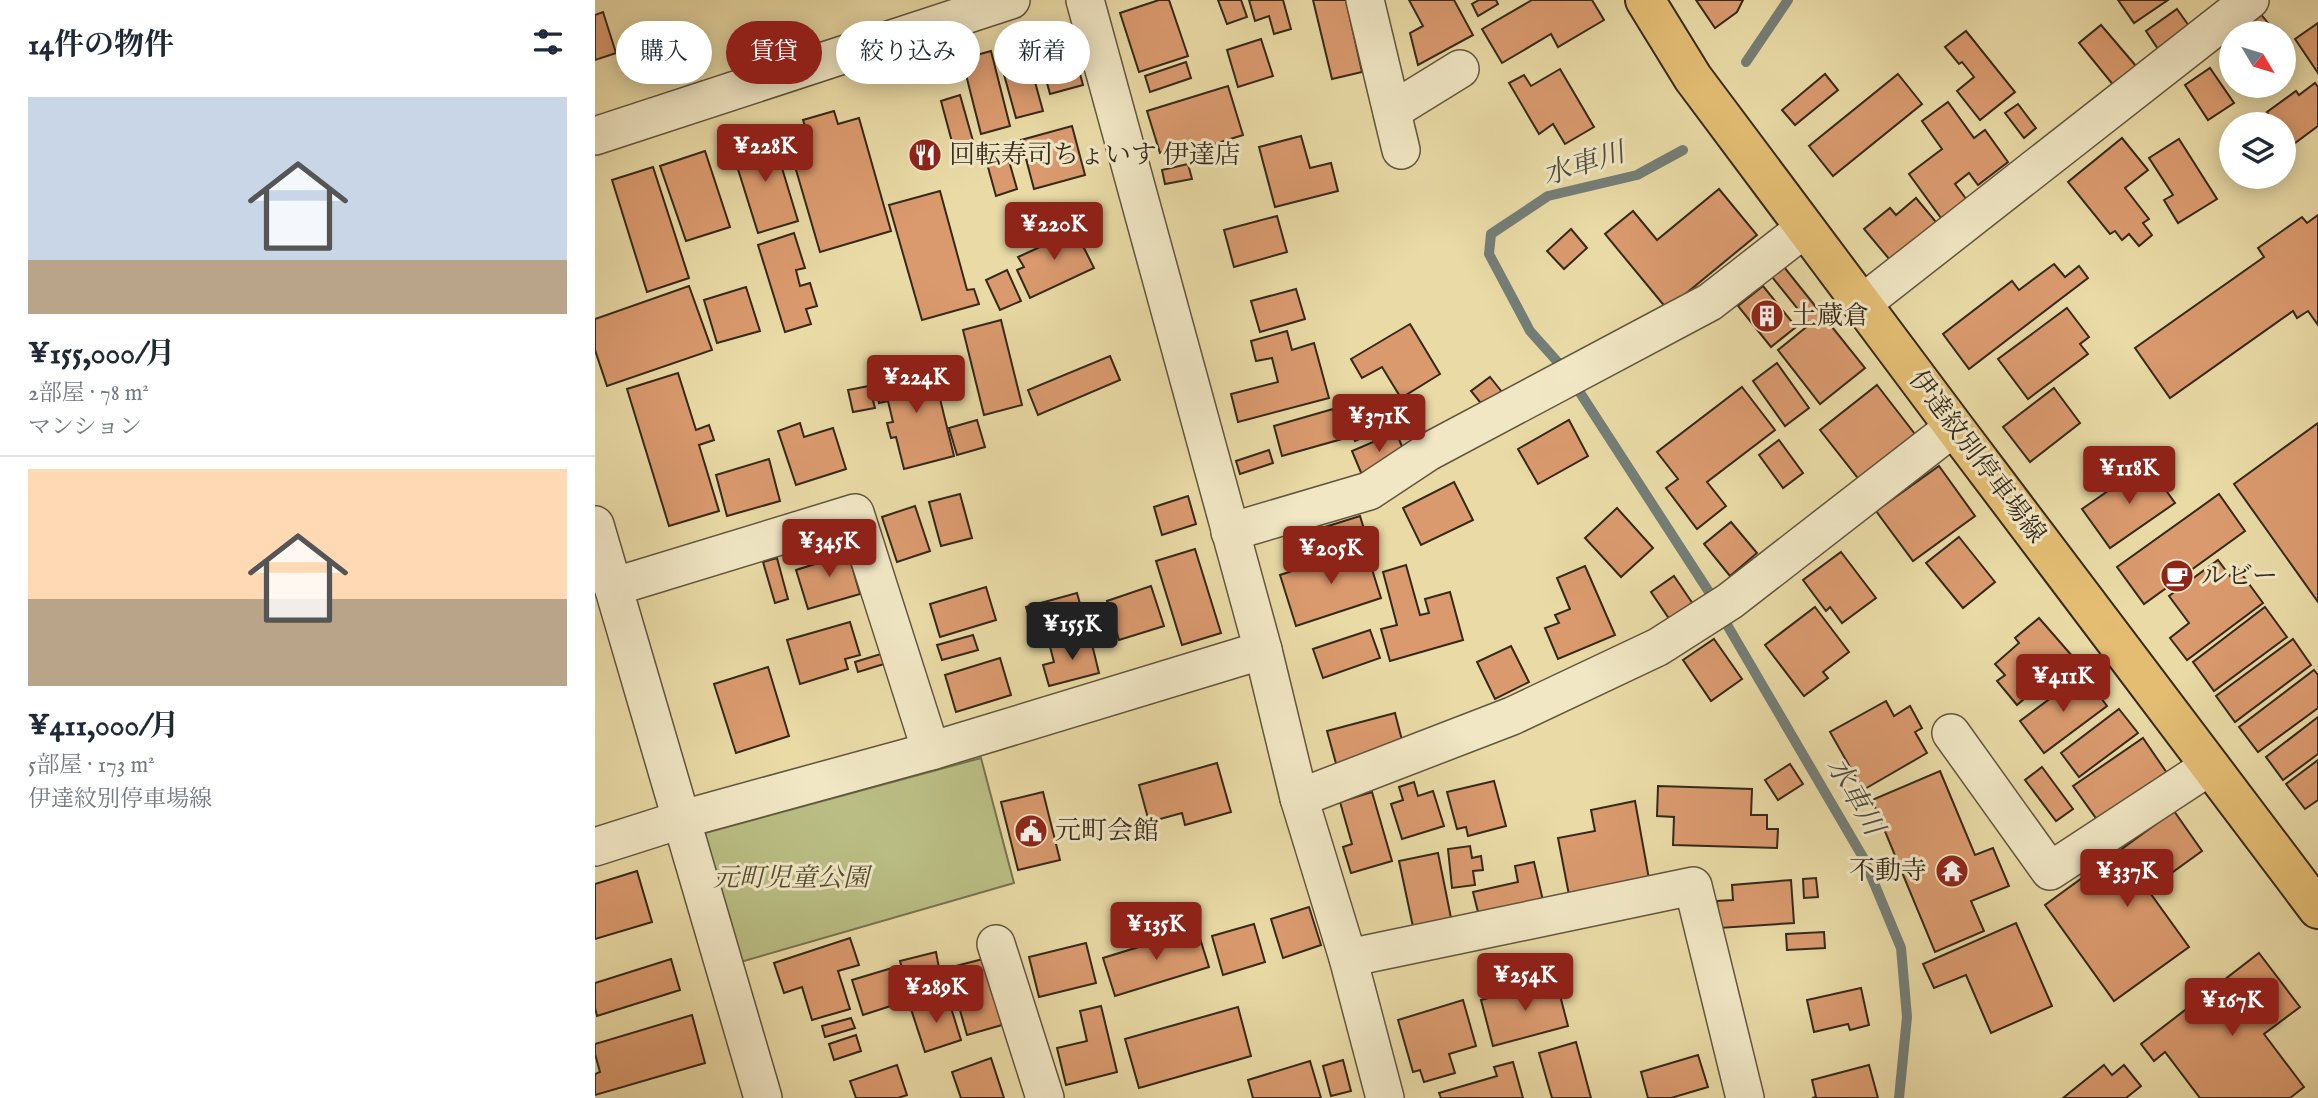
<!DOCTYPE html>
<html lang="ja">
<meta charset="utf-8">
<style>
:root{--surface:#fff;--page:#f6f6f7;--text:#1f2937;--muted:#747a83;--line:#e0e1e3;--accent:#8f2418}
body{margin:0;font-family:"IM FELL English","Noto Serif JP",serif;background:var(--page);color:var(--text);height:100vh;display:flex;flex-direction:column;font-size:26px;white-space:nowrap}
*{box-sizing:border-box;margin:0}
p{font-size:23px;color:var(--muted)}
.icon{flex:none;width:38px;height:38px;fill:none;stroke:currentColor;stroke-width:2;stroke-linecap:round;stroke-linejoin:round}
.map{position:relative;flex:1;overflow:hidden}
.panel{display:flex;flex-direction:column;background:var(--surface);width:595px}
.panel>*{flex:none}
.guide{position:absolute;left:21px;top:21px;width:665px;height:63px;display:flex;gap:14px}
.needle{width:46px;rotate:128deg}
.tools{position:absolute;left:1624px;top:21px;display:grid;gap:14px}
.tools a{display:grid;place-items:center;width:77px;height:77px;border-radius:50%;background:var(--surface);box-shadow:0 4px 18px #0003;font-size:35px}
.price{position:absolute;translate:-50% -60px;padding:0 16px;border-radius:7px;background:var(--accent);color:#fff;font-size:23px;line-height:46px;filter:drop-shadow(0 2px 4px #0008)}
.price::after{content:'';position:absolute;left:50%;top:42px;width:21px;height:16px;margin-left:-10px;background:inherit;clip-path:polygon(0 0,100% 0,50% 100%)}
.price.selected{background:#222;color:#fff}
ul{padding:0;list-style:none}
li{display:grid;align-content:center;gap:14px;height:371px;padding:0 28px}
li+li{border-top:2px solid var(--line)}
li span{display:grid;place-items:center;height:217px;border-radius:0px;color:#555}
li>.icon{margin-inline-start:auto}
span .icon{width:126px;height:126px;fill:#fffc;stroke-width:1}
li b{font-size:30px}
h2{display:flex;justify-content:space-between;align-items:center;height:84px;padding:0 28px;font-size:30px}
.chip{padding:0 24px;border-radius:32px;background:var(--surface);box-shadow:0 4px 18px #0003;font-size:24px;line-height:63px}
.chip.selected{background:var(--accent);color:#fff}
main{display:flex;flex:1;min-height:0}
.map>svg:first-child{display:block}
.green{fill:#babe84;stroke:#787450;stroke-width:2}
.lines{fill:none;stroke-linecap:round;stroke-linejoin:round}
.stream{stroke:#747e77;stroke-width:10}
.building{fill:#da9a6e;stroke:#35291b;stroke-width:2}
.minor-casing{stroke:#62553e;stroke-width:40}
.major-casing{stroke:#35291b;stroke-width:42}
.minor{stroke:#f1e7c5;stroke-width:37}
.major{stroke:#e4bd73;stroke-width:38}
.labels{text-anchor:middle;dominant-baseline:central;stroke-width:6;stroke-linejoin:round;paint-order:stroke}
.poi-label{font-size:26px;fill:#35291b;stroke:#f1e7c5;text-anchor:start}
.street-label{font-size:26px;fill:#35291b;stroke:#f1e7c5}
.park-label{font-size:26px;font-style:italic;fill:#564e35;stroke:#f1e7c5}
.water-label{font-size:28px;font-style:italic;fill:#4f4c41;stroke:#f1e7c5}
</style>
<main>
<section class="panel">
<h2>14件の物件<svg class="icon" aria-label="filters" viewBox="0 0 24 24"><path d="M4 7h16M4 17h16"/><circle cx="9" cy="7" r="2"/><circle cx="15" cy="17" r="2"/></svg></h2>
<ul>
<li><span style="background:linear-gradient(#c9d6e8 75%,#b9a48a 0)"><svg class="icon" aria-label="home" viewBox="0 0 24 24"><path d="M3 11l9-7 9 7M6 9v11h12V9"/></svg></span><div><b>¥155,000/月</b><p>2部屋 · 78 m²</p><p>マンション</p></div></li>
<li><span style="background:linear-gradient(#ffd9b3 60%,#b9a48a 0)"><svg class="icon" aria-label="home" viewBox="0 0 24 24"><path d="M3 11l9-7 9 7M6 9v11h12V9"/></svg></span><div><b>¥411,000/月</b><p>5部屋 · 173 m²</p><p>伊達紋別停車場線</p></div></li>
</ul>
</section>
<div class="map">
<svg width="1723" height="1098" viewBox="0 0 1723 1098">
<rect width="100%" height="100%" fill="#e9daa6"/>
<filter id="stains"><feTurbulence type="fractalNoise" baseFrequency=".00286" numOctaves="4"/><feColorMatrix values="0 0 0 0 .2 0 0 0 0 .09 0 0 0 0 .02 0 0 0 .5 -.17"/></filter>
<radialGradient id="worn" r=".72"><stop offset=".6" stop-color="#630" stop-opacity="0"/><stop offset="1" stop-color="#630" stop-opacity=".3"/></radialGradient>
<path class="green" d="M386,758L419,883L142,963L110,833Z"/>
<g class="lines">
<g class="stream">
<path d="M1151,62L1193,0"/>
<path d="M968,368L935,331L894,254L896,234L953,196L1042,175L1088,150"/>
<path d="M980,385L1116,595"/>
<path d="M1128,618L1269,859L1306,948L1312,1017L1304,1098"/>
</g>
</g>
<g class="building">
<path d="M564,0H574L593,56L544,72L525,13Z"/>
<path d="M623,0H646L652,17L632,24Z"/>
<path d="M654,0H688L696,29L679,34L674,16L660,21Z"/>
<path d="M718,0H751L767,72L737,79Z"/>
<path d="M814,0H859L878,35L823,65L815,33L828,26Z"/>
<path d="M884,0H901L903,4L883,16L877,4Z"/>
<path d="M937,0H997L1009,20L963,47L956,34L907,63L887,29Z"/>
<path d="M1101,0H1148L1142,12L1120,28Z"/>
<path d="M1523,0H1573L1539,23Z"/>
<path d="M1582,9L1599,33L1567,55L1551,31Z"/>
<path d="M8,12L21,53L0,60V15Z"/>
<path d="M1665,13L1681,33H1639Z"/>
<path d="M1723,23V73L1700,39Z"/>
<path d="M1506,25L1547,73L1524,92L1484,43Z"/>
<path d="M473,30L488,85L455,94L440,39Z"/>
<path d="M1371,31L1420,92L1385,120L1362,91L1379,77L1367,62L1364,64L1350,47Z"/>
<path d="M666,39L678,76L643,87L632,50Z"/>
<path d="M396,51L415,126L386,134L367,59Z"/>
<path d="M432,53L448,111L421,118L405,60Z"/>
<path d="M591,62L596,78L555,92L550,76Z"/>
<path d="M1615,68L1639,103L1613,120L1590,85Z"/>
<path d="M965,69L999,127L970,144L958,124L944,134L914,83L929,75L936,86Z"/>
<path d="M1230,74L1243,90L1200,125L1187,110Z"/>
<path d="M1303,74L1327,104L1238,176L1214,146Z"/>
<path d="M1720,83L1723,87V126L1696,146L1689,136V124H1680L1672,112L1701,91L1704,95Z"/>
<path d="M633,86L648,135L575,158L573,151L565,153L552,111Z"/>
<path d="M365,95L380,148L360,153L346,101Z"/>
<path d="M1353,102L1379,138L1390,130L1413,162L1383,185L1374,173L1360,184L1375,204L1349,222L1314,174L1347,149L1327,121Z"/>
<path d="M1423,104L1441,128L1429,138L1410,113Z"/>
<path d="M239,111L243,124L264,118L296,231L225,252L192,139L212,133L208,120Z"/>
<path d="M477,126L490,175L439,189L426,140Z"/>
<path d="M177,135L203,221L163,233L136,147Z"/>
<path d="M706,136L715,168L736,163L743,191L680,207L664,147Z"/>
<path d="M1527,138L1553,170L1530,188L1554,219L1548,223L1557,235L1544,246L1534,234L1527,240L1520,231L1515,234L1473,182Z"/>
<path d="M1584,139L1622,199L1583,223L1569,200L1578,195L1554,158Z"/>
<path d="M110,151L135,227L91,241L65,166Z"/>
<path d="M412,154L422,189L401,196L391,160Z"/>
<path d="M593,164L597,179L570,184L567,170Z"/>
<path d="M58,167L94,278L52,292L17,180Z"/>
<path d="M1124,189L1162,235L1072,309L1010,234L1038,211L1062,240Z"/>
<path d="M345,191L372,290L379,289L384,304L327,320L294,205Z"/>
<path d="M1321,198L1346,228L1300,266L1269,229L1295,208L1301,215Z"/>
<path d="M1723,215V325L1713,311L1702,318L1698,311L1575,398L1540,348L1669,257L1663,248L1707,217L1712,223Z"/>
<path d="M682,216L692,252L639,267L629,230Z"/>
<path d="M477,224L499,268L435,298L422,270L429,267L423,257L456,242L453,235Z"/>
<path d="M976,229L992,248L969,269L952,251Z"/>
<path d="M199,233L210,268L201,270L205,286L215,283L222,306L211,309L216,324L190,332L163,245Z"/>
<path d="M1459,264L1470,277L1484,266L1493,278L1374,369L1348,334L1417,281L1424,290Z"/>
<path d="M1189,267L1270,368L1225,404L1183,350L1215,324L1177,277Z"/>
<path d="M412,270L426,301L405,310L391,280Z"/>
<path d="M94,286L117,350L12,386L0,350V319Z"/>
<path d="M1168,286L1201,327L1176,347L1143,306Z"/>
<path d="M151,287L165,331L122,343L109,300Z"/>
<path d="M701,289L710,319L665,332L656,301Z"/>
<path d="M1472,308L1494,337L1485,344L1493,354L1433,399L1403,359Z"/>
<path d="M406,320L427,405L389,415L368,330Z"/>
<path d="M815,324L845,374L806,398L787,367L767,378L756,359Z"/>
<path d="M692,331L697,350L719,343L734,398L643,422L636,394L683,382L677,358L661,361L656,341Z"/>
<path d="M515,356L525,380L443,415L433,390Z"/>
<path d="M336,362L359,456L309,469L301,437L296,438L292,423L298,422L293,401L284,403L278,377Z"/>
<path d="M1182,363L1214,408L1190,426L1158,381Z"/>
<path d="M83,373L101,430L114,425L119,440L104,445L124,511L74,526L32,389Z"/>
<path d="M895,377L911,397L893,412L876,391Z"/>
<path d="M1282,385L1323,438L1266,482L1225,430Z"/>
<path d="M274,386L280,408L258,412L253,390Z"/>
<path d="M1147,387L1180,430L1112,482L1131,506L1102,529L1071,488L1083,479L1062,452Z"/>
<path d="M1459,388L1485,423L1435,462L1408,427Z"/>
<path d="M783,405L793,426L760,441L750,420Z"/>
<path d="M738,409L747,439L687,456L679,426Z"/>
<path d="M382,420L390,447L362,455L354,428Z"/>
<path d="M974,420L993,456L943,484L923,449Z"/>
<path d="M205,423L209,437L238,428L251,469L201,485L183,431Z"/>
<path d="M1723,423V602L1639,484Z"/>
<path d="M801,432L811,456L767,475L757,451Z"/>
<path d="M1184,440L1208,473L1188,488L1164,455Z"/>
<path d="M674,450L678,463L645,474L641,461Z"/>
<path d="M174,459L185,501L132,516L121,475Z"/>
<path d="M1552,464L1580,503L1515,548L1487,509Z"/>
<path d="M1344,466L1380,516L1318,561L1281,511Z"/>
<path d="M859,482L878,520L826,545L808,508Z"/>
<path d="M365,494L377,538L346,546L334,502Z"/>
<path d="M1624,494L1650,531L1549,604L1522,567Z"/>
<path d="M593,496L601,524L567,535L559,507Z"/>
<path d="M320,506L335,551L302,562L287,517Z"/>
<path d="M1022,508L1058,548L1026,577L990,538Z"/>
<path d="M765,516L772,539L721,555L714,532Z"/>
<path d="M1136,522L1162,553L1135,576L1109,544Z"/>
<path d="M1364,537L1400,582L1368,608L1331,563Z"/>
<path d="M250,542L265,594L213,609L201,570L236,559L232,547Z"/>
<path d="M770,547L786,598L701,626L685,575Z"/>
<path d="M600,549L626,633L587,645L561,561Z"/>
<path d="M1246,552L1281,598L1247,623L1235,607L1231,611L1208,580Z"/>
<path d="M182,558L193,599L180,603L168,562Z"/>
<path d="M1623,560L1635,576L1643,569L1668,603L1592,660L1575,638L1594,623L1574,596Z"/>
<path d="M811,565L825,615L834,613L830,599L855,592L868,640L795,661L786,629L802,625L788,572Z"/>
<path d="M990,566L1020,635L963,659L950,628L964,623L960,615L975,609L962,578Z"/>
<path d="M1079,576L1098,604L1075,620L1056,592Z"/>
<path d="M556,586L569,626L524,640L512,601Z"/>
<path d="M391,587L401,620L345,637L335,604Z"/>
<path d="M482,593L492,629L452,640L448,627L438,631L431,607Z"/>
<path d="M1220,607L1254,652L1228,672L1233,678L1209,696L1170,645Z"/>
<path d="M1670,607L1692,637L1619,691L1598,662Z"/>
<path d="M1444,618L1478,657L1422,705L1402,681L1410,675L1400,664L1424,643L1420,638Z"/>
<path d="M255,622L265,655L250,659L253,669L205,684L192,640Z"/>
<path d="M775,630L785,658L728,678L718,649Z"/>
<path d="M378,635L383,650L347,660L342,645Z"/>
<path d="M495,636L504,673L454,686L448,665L459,662L455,647Z"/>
<path d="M1119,639L1147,679L1116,701L1088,660Z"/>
<path d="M1698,639L1716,665L1640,722L1621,696Z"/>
<path d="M916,646L934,682L900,699L882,662Z"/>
<path d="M286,654L289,664L263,672L260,662Z"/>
<path d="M405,658L416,695L361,712L350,675Z"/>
<path d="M173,667L194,736L141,753L119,684Z"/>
<path d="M1719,670L1723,675V708L1663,752L1644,727Z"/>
<path d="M1488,674L1512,706L1449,753L1425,721Z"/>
<path d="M1291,701L1299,716L1315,706L1327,728L1320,732L1332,753L1268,790L1235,732Z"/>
<path d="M1524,709L1543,733L1484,777L1466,753Z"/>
<path d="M800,713L809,748L742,767L732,731Z"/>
<path d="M1723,717V754L1688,780L1671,757Z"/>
<path d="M1548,738L1572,773L1503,821L1478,786Z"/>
<path d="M1723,760V800L1710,809L1691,784Z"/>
<path d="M622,763L636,812L590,825L587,813L554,822L544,785Z"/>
<path d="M1195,764L1208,784L1183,800L1170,780Z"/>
<path d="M1447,767L1478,809L1461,821L1430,780Z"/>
<path d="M1345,771L1380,855L1398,848L1414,886L1376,901L1389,931L1340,952L1277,800Z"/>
<path d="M899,781L911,826L873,836L871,827L862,829L852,792Z"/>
<path d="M819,782L823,796L838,791L849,826L807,839L796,804L808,800L804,787Z"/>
<path d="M1063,786L1157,789L1156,815H1172V829H1183L1182,848L1078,845L1079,817L1062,816Z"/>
<path d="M448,792L465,860L423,870L406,802Z"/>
<path d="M777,792L797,861L756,873L748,847L757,844L745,802Z"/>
<path d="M1040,801L1054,879L974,895L963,838L1000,831L996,810Z"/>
<path d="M1579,811L1607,851L1553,890L1594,947L1519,1001L1450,905Z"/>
<path d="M875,846L877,858L886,856L888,870L878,871L880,885L857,888L853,849Z"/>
<path d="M843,853L858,928L820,936L804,861Z"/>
<path d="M939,862L949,905L885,920L878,892L923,882L920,866Z"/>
<path d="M42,871L57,922L0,939V884Z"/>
<path d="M1221,878L1223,897L1209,898L1208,879Z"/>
<path d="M1196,880L1199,923L1124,928L1122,901L1138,900L1137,885Z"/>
<path d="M714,907L726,945L688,958L676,919Z"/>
<path d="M1421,923L1457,1006L1396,1033L1371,975L1339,988L1328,964Z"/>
<path d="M659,924L670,962L628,975L617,936Z"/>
<path d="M602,929L614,967L520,996L508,958Z"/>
<path d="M1229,932L1230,948L1192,950L1191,934Z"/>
<path d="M255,938L264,965L243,971L255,1009L217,1020L207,987L189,993L179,963Z"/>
<path d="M491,943L501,983L444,997L434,957Z"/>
<path d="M341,952L344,968L326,973L328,980L311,984L305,961Z"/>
<path d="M1664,953L1705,1007L1669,1034L1709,1087L1695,1098H1605L1570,1052L1559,1061L1546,1044Z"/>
<path d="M76,959L85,990L2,1016L0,1008V983Z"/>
<path d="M388,959L407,1025L372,1035L353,968Z"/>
<path d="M297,968L308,1002L268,1015L257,980Z"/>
<path d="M961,980L973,1026L898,1046L886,1000Z"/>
<path d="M1266,988L1274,1025L1255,1030L1253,1024L1219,1032L1212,1000Z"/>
<path d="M353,998L366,1040L330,1052L316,1009Z"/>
<path d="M868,1000L881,1046L854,1054L860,1073L829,1082L825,1070L818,1072L803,1020Z"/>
<path d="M506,1006L522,1072L471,1085L462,1048L492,1041L485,1011Z"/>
<path d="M643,1007L656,1056L544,1088L530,1039Z"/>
<path d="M97,1015L110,1063L0,1095V1074L5,1072L0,1054V1044Z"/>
<path d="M256,1018L260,1028L230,1037L227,1026Z"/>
<path d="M261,1035L266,1051L239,1060L234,1044Z"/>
<path d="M981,1042L996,1098H957L944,1053Z"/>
<path d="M1103,1055L1113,1087L1076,1098H1053L1046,1072Z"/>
<path d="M396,1058L409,1098H366L357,1072Z"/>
<path d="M748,1060L756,1091L736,1096L728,1066Z"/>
<path d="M715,1061L726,1098H658L653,1080Z"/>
<path d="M918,1062L928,1098H846L844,1093L902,1076L899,1067Z"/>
<path d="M302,1065L312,1095L303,1098H261L255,1081Z"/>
<path d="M1274,1065L1283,1098H1217L1221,1097L1217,1080Z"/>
<path d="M1509,1065L1517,1075L1529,1065L1546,1086L1531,1098H1468Z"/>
</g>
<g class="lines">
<defs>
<g id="minor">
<path d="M490,0L668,650L704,798L753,958L790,1098"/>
<path d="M770,0L806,150"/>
<path d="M797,111L865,69"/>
<path d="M0,136L416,0"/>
<path d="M1268,303L1655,0"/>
<path d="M0,525L168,1098"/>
<path d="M635,532L774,491L833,452L1115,302L1210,228"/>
<path d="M18,587L260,513L336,751"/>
<path d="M1356,733L1455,871L1615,766"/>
<path d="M704,798L917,716L1063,647L1135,601L1359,427"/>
<path d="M0,847L88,819L336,751L668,650"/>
<path d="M401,944L450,1098"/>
<path d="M753,958L1098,886L1150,1098"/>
</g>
<path id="major" d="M1050,0L1098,78L1359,427L1723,909"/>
</defs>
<use href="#minor" class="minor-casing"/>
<use href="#major" class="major-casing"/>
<use href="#minor" class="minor"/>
<use href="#major" class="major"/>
</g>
<defs>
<symbol id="restaurant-disc" viewBox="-11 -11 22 22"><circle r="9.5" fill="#8f2418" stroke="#f1e7c5"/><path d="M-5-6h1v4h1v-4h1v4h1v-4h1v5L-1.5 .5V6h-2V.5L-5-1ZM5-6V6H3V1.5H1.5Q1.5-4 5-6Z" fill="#fff"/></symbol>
<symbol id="building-disc" viewBox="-11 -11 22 22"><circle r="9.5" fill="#8f2418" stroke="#f1e7c5"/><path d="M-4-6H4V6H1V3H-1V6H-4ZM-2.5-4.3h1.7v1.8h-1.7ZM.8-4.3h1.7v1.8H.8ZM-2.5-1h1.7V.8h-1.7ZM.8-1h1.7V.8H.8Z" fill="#fff"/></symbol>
<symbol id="cafe-disc" viewBox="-11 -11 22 22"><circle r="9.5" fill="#8f2418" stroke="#f1e7c5"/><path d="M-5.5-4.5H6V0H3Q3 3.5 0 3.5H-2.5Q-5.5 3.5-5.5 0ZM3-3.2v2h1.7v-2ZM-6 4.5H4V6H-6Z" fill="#fff"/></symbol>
<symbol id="civic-disc" viewBox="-11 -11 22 22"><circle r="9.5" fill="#8f2418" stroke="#f1e7c5"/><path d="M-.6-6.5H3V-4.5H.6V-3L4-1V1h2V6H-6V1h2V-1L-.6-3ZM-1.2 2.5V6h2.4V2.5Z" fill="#fff"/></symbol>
<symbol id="temple-disc" viewBox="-11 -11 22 22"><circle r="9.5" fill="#8f2418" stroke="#f1e7c5"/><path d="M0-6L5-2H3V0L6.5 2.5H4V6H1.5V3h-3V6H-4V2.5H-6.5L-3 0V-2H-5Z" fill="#fff"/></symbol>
</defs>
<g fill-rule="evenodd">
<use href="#restaurant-disc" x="311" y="136" width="38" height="38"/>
<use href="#building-disc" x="1153" y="297" width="38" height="38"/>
<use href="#cafe-disc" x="1563" y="557" width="38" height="38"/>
<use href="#civic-disc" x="417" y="812" width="38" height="38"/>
<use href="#temple-disc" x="1338" y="852" width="38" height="38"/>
</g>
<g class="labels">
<g class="poi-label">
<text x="354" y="155">回転寿司ちょいす 伊達店</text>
<text x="1196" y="316">土蔵倉</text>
<text x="1606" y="576">ルビー</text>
<text x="460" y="831">元町会館</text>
<text x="1332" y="871" text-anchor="end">不動寺</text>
</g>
<g class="street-label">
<text transform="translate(1382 457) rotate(53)">伊達紋別停車場線</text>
</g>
<g class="park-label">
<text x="196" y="878">元町児童公園</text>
</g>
<g class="water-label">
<text transform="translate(989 165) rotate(-17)">水車川</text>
<text transform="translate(1259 797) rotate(60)">水車川</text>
</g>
</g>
<rect width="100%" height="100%" filter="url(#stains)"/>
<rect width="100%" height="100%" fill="url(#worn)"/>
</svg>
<div class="tools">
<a><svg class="needle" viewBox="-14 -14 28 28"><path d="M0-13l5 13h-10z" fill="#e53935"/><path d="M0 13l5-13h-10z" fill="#747a83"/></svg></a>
<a><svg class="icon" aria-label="layers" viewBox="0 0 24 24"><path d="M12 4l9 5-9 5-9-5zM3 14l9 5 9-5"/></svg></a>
</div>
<b class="price" style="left:170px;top:184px">¥228K</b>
<b class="price" style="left:459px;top:262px">¥220K</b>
<b class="price" style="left:321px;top:415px">¥224K</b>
<b class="price" style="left:784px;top:454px">¥371K</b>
<b class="price" style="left:1534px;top:506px">¥118K</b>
<b class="price" style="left:234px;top:579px">¥345K</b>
<b class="price" style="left:736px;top:586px">¥205K</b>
<b class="price selected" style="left:477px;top:662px">¥155K</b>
<b class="price" style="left:1468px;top:714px">¥411K</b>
<b class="price" style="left:1532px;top:909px">¥337K</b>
<b class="price" style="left:561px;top:962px">¥135K</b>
<b class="price" style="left:930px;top:1013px">¥254K</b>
<b class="price" style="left:341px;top:1025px">¥289K</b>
<b class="price" style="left:1637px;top:1038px">¥167K</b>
<div class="guide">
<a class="chip">購入</a>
<a class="chip selected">賃貸</a>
<a class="chip">絞り込み</a>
<a class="chip">新着</a>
</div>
</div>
</main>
